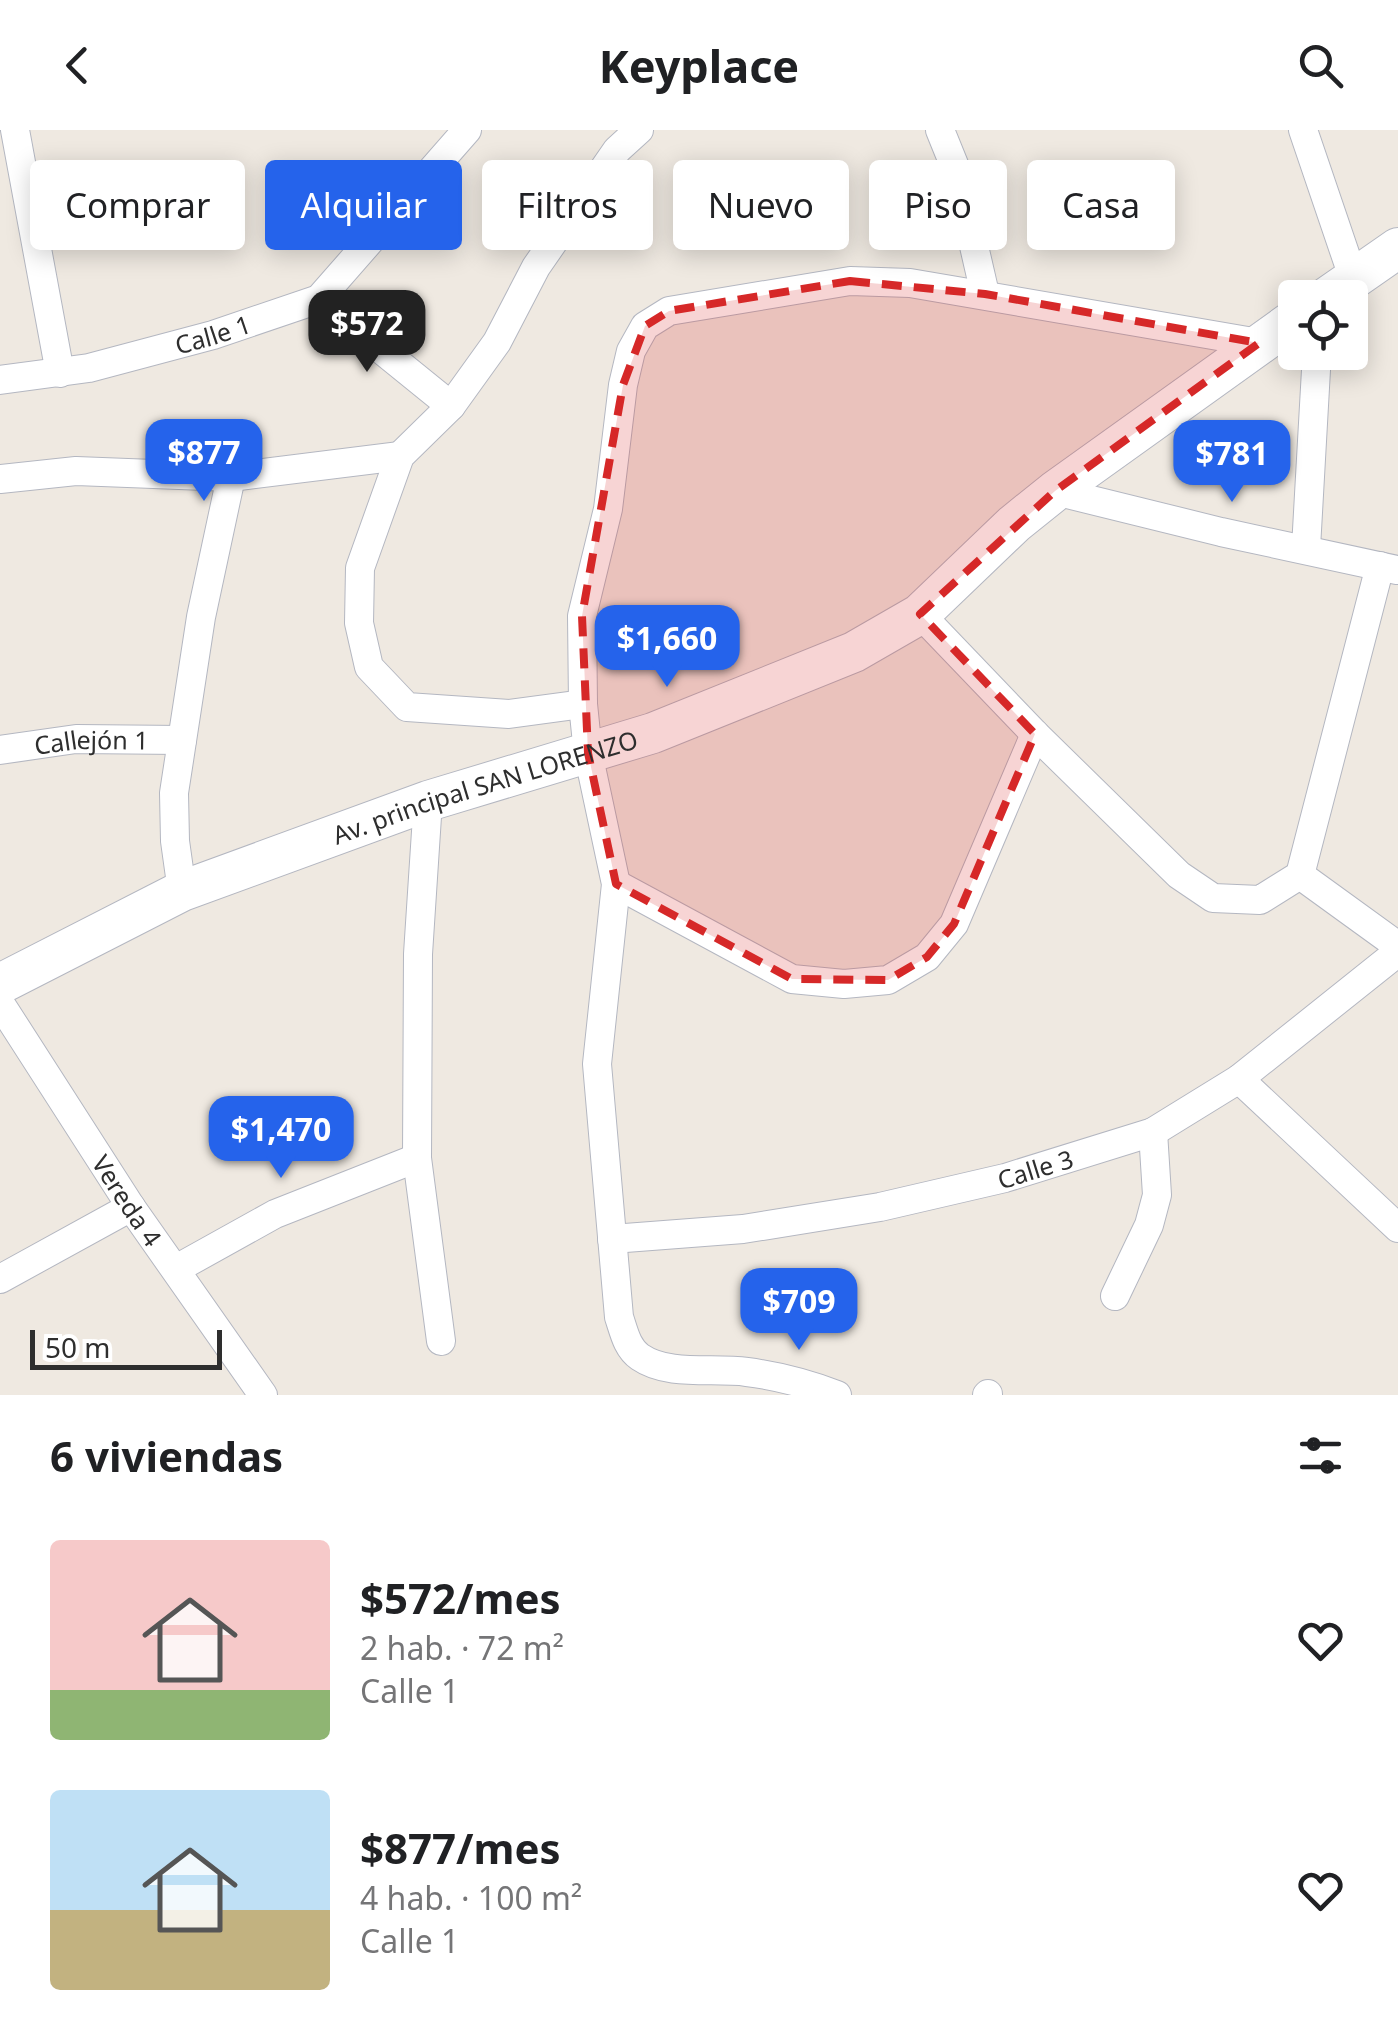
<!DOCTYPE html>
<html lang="es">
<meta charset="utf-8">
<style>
:root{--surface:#fff;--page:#f6f6f6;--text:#202124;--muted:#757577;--accent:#2563eb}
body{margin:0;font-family:"Noto Sans",sans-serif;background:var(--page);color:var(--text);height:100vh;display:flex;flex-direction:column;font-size:38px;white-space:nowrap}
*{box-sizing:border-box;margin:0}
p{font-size:32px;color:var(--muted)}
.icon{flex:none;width:55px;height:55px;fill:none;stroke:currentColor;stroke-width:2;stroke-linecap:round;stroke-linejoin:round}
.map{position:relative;height:1265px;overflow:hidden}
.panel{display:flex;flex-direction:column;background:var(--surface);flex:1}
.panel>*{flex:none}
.guide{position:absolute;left:30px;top:30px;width:1340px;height:90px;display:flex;gap:20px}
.fabs{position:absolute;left:1278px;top:150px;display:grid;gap:20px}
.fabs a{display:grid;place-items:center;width:90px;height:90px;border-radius:10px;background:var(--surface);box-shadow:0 5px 25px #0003;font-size:50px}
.scale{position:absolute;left:30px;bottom:25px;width:192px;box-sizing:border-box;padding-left:10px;border:5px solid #2e2e2e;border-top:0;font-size:28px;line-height:35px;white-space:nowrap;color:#2e2e2e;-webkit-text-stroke:8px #fff;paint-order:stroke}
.price{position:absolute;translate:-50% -85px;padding:0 22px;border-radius:20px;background:var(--accent);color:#fff;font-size:32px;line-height:65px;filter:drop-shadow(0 2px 5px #0008)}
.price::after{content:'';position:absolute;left:50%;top:60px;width:30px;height:22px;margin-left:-15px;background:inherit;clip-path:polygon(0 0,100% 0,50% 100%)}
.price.selected{background:#222;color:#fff}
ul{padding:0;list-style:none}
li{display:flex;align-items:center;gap:30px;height:250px;padding:0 50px}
li span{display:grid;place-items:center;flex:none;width:280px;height:200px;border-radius:10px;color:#555}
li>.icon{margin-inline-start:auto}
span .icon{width:120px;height:120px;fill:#fffc;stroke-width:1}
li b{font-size:42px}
h2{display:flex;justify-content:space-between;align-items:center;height:120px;padding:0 50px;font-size:42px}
.pill{padding:0 35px;border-radius:10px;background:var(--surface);box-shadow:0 5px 25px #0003;font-size:35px;line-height:90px}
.pill.selected{background:var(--accent);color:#fff}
header{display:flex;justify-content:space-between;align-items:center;height:130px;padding:0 50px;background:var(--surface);font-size:45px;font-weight:700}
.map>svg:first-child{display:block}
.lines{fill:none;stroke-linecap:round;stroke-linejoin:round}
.minor-casing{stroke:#b4b7c1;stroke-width:30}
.secondary-casing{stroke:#b4b7c1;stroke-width:42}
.minor{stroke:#fff;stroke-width:28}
.secondary{stroke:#fff;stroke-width:40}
.marked{fill:#d62828;fill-opacity:0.2;stroke:#d62828;stroke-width:8;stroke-dasharray:20 12;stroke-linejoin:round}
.labels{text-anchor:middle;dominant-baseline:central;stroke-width:9;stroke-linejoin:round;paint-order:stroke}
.street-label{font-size:25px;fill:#2e2e2e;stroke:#fff}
</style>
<header><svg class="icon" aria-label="back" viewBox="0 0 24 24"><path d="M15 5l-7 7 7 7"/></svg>Keyplace<svg class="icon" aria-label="search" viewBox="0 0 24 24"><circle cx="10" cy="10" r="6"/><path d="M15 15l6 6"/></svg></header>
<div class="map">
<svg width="1398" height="1265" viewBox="0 0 1398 1265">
<rect width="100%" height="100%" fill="#efe9e1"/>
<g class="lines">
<defs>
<g id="minor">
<path d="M15,0L60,243"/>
<path d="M940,0L957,42L985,164"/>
<path d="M1303,0L1354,150"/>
<path d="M319,169L451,276"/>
<path id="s1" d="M0,250L89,238L213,205L319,169L467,0"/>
<path d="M0,349L76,341L231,347L400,326"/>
<path d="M1055,361L1221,402L1397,440"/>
<path d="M1306,418L1317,222"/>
<path d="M920,484L1035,604L1179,745L1213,768L1260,770L1300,745L1380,436"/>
<path d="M583,574L509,584L407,577L369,537L359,493L360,438L400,326L451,276L497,212L536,137L617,20L639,0"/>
<path id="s2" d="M0,620L76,609L182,610"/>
<path d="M428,671L418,824L417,1028L441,1211"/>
<path d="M1300,745L1398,816"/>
<path d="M616,754L792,849L844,854L888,850L927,827L954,794L1035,604"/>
<path d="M182,761L175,711L174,663L201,487L231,347"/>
<path id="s3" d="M0,873L131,1077L263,1265"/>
<path d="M1239,949L1398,1098"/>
<path id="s4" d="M612,1109L743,1099L880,1077L1005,1048L1153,1002L1239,949L1398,822"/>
<path d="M176,1139L275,1084L417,1028"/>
<path d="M0,1149L131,1077"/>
<path d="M1115,1166L1149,1095L1157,1065L1153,1002"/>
<path d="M837,1265C808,1254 778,1246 747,1242C714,1237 669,1247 640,1227C627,1218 624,1202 619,1187L597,934L616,754L588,623L583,574L582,486L608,379L623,255L631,221L645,196L669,181L850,151L910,153L1259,213"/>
<path d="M987,1265L988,1264"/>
</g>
<g id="secondary">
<path d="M1326,168L1398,118"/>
<path id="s5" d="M0,854L182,761L428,671L653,603L854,522L920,484L1014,394L1055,361L1295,189"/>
</g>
</defs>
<use href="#minor" class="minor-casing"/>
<use href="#secondary" class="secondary-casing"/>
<use href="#minor" class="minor"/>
<use href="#secondary" class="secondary"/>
</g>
<path class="marked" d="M850,151L985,164L1259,213L1055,361L920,484L1035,604L954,794L927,827L888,850L792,849L616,754L588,623L582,486L623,255L645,196L669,181Z"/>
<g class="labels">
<g class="street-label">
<text stroke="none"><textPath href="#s1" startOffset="218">Calle 1</textPath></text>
<text stroke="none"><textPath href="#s2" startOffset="92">Callejón 1</textPath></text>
<text stroke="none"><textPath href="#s5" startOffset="525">Av. principal SAN LORENZO</textPath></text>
<text stroke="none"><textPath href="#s4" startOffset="430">Calle 3</textPath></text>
<text stroke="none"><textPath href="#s3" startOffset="235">Vereda 4</textPath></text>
</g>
</g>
</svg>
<div class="fabs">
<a><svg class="icon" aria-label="locate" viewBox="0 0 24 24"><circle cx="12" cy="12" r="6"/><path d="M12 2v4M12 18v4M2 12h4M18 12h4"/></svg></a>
</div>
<div class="scale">50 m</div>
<b class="price selected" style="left:367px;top:245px">$572</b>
<b class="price" style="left:204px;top:374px">$877</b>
<b class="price" style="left:1232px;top:375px">$781</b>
<b class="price" style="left:667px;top:560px">$1,660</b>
<b class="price" style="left:281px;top:1051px">$1,470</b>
<b class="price" style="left:799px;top:1223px">$709</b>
<div class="guide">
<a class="pill">Comprar</a>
<a class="pill selected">Alquilar</a>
<a class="pill">Filtros</a>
<a class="pill">Nuevo</a>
<a class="pill">Piso</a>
<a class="pill">Casa</a>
</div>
</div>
<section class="panel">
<h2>6 viviendas<svg class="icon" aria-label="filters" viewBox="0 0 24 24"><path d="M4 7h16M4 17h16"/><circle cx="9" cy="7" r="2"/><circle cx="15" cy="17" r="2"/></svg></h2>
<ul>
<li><span style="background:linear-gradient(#f6c9c9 75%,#8fb573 0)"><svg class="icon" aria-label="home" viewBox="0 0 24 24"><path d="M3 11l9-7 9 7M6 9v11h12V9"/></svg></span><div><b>$572/mes</b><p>2 hab. · 72 m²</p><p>Calle 1</p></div><svg class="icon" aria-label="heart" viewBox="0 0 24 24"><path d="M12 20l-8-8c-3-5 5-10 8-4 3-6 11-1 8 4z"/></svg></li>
<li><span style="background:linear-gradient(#bfe0f5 60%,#c2b280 0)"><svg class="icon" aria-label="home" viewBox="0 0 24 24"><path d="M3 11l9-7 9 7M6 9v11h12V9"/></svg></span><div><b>$877/mes</b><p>4 hab. · 100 m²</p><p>Calle 1</p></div><svg class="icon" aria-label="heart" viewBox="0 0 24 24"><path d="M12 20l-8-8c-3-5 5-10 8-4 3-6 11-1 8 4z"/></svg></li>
</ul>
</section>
